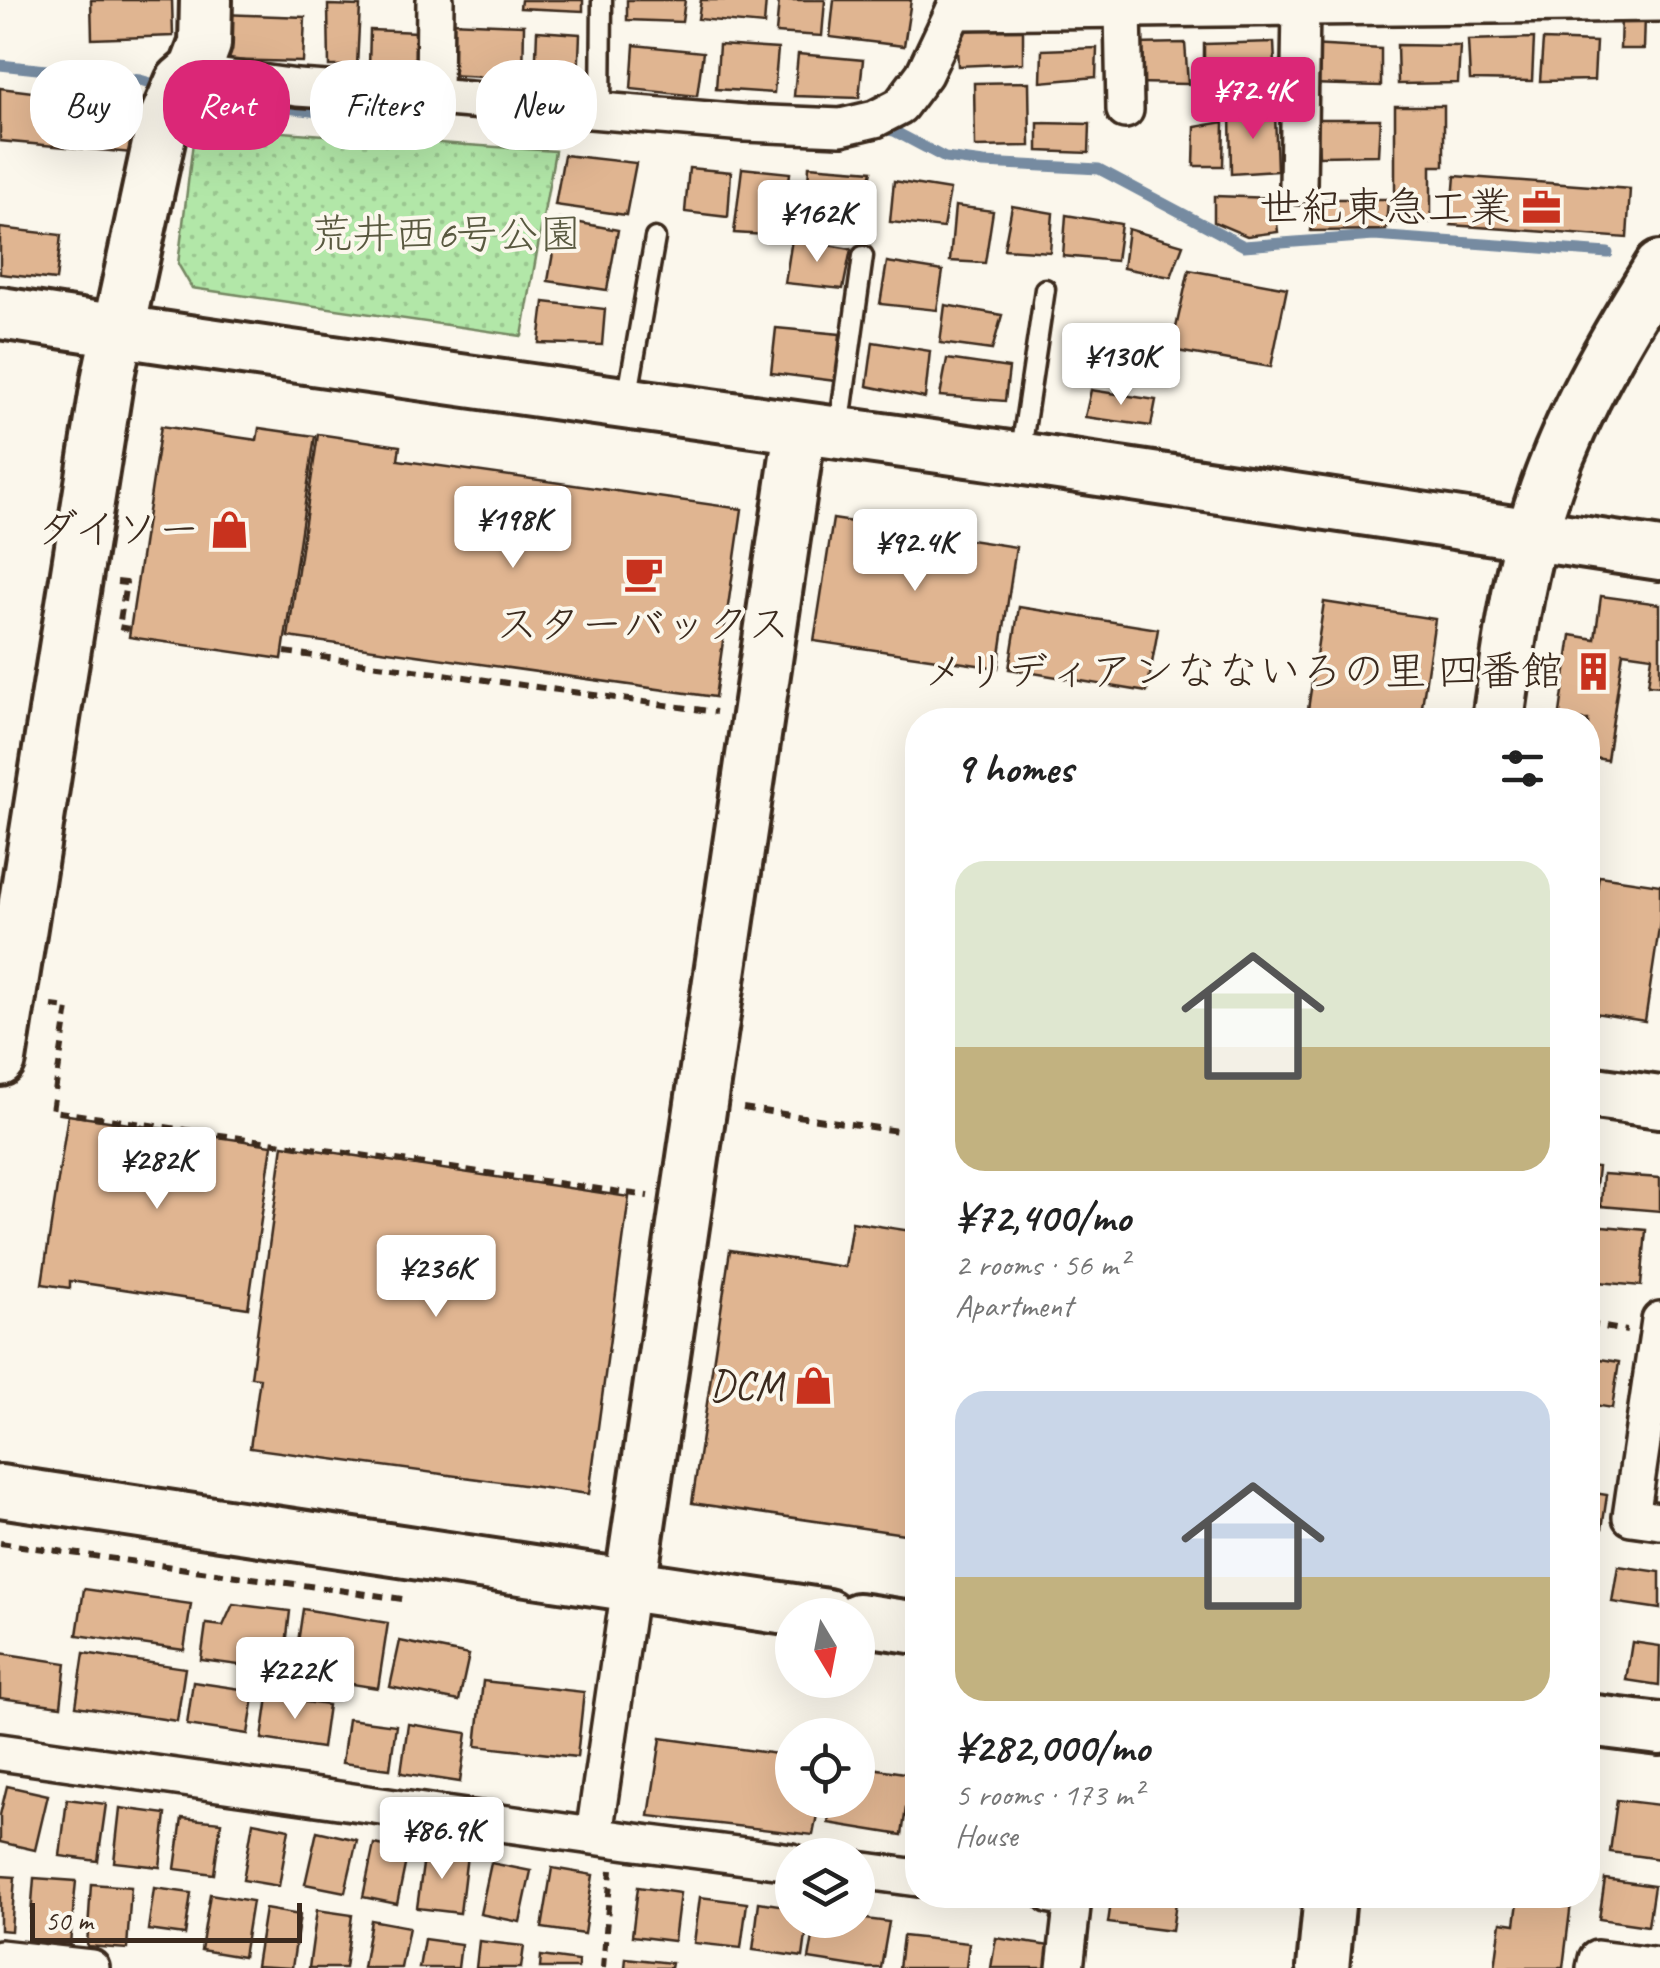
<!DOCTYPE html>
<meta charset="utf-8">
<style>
:root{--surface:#fff;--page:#f2f2f2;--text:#222;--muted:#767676;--accent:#db2777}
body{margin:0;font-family:Caveat,"Klee One",sans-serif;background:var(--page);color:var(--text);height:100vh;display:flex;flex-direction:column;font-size:38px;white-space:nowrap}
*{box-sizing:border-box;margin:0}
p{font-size:32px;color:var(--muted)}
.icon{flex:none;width:55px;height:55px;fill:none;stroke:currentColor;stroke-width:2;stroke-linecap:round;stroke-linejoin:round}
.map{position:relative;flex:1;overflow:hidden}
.details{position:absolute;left:905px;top:708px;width:695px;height:1200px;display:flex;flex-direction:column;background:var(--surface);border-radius:40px;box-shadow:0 10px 40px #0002}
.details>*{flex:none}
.hud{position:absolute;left:30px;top:60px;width:725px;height:90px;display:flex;gap:20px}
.needle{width:65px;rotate:170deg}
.buttons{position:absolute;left:775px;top:1598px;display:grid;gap:20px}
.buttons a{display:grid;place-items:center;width:100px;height:100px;border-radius:50%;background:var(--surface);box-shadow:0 10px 40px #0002;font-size:50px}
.scale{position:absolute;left:30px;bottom:25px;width:272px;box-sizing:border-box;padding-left:10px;border:5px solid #3b2a1e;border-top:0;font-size:28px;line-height:35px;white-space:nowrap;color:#3b2a1e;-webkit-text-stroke:8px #fbf7ec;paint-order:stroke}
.price{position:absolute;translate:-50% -85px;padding:0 22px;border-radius:10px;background:#fff;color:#222;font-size:32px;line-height:65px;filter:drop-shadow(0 2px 5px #0008)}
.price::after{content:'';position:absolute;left:50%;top:60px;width:30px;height:22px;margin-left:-15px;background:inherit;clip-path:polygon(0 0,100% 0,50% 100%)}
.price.selected{background:var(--accent);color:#fff}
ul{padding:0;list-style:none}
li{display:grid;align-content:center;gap:20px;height:530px;padding:0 50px}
li span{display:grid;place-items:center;height:310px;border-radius:30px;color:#555}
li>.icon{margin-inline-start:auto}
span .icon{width:180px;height:180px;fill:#fffc;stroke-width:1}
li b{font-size:42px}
h2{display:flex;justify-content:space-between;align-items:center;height:120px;padding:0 50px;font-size:42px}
.pill{padding:0 35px;border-radius:40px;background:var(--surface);box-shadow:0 10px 40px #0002;font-size:35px;line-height:90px}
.pill.selected{background:var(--accent);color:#fff}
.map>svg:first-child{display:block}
.park{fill:url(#park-dots);stroke:#768863;stroke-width:2.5}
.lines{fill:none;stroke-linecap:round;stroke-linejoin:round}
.stream{stroke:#768ba1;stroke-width:11}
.building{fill:#e0b591;stroke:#3b2a1e;stroke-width:2.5}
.lane-casing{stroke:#3b2a1e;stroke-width:25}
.street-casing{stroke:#3b2a1e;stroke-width:42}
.secondary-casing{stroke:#3b2a1e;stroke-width:58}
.path{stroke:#3b2a1e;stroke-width:6;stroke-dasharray:10 8;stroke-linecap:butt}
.lane{stroke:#fbf7ec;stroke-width:18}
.street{stroke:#fbf7ec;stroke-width:35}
.secondary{stroke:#fbf7ec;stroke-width:50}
.labels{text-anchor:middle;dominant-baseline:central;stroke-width:8;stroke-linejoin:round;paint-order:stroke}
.poi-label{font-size:42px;fill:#3b2a1e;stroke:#fbf7ec;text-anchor:end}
.park-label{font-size:42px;fill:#595940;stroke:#fbf7ec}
</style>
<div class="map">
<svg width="1660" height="1968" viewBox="0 0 1660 1968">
<defs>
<pattern id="park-dots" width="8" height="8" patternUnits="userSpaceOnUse" patternTransform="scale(2.5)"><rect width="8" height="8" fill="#b2e7a8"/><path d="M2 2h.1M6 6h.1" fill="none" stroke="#9ac690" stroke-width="1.8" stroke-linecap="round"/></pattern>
</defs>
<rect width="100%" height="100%" fill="#fbf7ec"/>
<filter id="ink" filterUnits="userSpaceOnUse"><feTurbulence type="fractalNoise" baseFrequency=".01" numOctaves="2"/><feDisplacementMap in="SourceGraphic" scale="20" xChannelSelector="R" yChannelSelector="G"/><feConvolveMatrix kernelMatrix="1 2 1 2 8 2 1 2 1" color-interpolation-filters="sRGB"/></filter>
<g filter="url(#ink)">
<path class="park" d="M195,126L555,151L522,336L192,288L178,264Z"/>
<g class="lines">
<g class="stream">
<path d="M0,65L140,80L164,87"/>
<path d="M191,96L326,113L386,111"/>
<path d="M878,128L894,131L945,158L984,163L1099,169L1244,246L1374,236L1608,253"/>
</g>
</g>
<g class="building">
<path d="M91,0H172L173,36L92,39Z"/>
<path d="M521,0H583V11L520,8Z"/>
<path d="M627,0H685L682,22L627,20Z"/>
<path d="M701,0H766L764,25L698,19Z"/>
<path d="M779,0H825L822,36L776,33Z"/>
<path d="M834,0H911L904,46L830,37Z"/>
<path d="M328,5L360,6L357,66H329Z"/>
<path d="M222,14L305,17L303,62L219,60Z"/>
<path d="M1621,15L1645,16L1644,49H1620Z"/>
<path d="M449,22L524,25L523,79L447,75Z"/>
<path d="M1023,27V63L958,66L956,31Z"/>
<path d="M370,30L418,32L417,67L369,68Z"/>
<path d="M537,31L580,34L578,82H535Z"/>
<path d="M1534,38L1532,81L1470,80L1468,40Z"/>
<path d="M1543,40L1596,42L1594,80L1540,81Z"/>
<path d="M1274,42L1276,86L1204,84V44Z"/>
<path d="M1185,43L1188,84L1134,83V44Z"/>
<path d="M634,45L703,52L697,96L631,89Z"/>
<path d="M719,45L778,49L774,93L716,89Z"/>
<path d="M1309,45L1381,49V86L1309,84Z"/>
<path d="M1397,45L1460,46L1458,83L1398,84Z"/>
<path d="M1097,48L1096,77L1041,82L1042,50Z"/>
<path d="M798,54L863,60L859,98L794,96Z"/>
<path d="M1029,82L1030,146L975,147L974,83Z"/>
<path d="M0,88L138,105L132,153L0,141Z"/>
<path d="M1395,106H1444V166H1431V222H1395Z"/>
<path d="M1230,110L1275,112L1277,171L1231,174Z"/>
<path d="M1317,119H1380L1378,155L1319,156Z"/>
<path d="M1224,122L1223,166H1194L1195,127Z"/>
<path d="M1038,123L1090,124L1089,153L1038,151Z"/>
<path d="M564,155L636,163L626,215L555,205Z"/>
<path d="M809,166L872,171L861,215L807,204Z"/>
<path d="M689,168L731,172L728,217L685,212Z"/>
<path d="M742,168L790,173L782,236L734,233Z"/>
<path d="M1455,176L1630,189L1627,238L1451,225Z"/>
<path d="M894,181L950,190L943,228L890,222Z"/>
<path d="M1214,196L1274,198L1278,232L1247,236L1214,222Z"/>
<path d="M1314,199H1388L1386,230L1311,231Z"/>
<path d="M955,206L993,211L985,263L950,261Z"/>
<path d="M1012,206L1053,213L1050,252L1004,249Z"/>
<path d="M1066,215L1121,224L1116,261L1063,256Z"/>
<path d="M559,219L618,230L607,290L548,281Z"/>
<path d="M0,228L61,235L56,280L0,274Z"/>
<path d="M1128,229L1183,245L1171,277L1123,268Z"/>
<path d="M792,239L851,249L843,289L785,283Z"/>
<path d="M887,262L943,271L937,310L880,304Z"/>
<path d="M1189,270L1287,288L1271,367L1171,350Z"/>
<path d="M544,302L605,309L602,345L539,343Z"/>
<path d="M945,305L1002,315L992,350L940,343Z"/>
<path d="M776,328L840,334L836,381L771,373Z"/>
<path d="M1103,328L1166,339L1157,378L1095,370Z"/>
<path d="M873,342L930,351L925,398L867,386Z"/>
<path d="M947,359L1009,368L1005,401L940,396Z"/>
<path d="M1091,390L1156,400L1151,426L1085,417Z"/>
<path d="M161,426L257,440L259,428L315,436L282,659L129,637Z"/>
<path d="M318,434L400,446L398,460L742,509L715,697L288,637Z"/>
<path d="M833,519L1016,547L998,668L814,641Z"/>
<path d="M1601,596L1660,604V686L1648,685L1652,656L1623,652L1607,760L1588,757V720H1559L1571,635L1595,639Z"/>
<path d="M1324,602L1435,619L1420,720H1333L1307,716Z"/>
<path d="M1019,607L1158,629L1147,692L1009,669Z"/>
<path d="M1599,876L1660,885V922L1645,1021L1588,1012V951Z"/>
<path d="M68,1115L272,1145L248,1308L70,1281V1288L42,1284Z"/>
<path d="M283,1145L629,1197L589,1494L250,1448L260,1378L251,1377Z"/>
<path d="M1588,1166L1598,1167L1594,1203L1588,1202Z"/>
<path d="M1603,1174L1660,1178V1211L1601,1206Z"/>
<path d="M852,1222L918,1232V1536L692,1503L730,1250L845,1267Z"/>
<path d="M1591,1225L1646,1230L1641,1286L1588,1281Z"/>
<path d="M1588,1357L1619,1362L1612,1408L1588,1404Z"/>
<path d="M1588,1492L1607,1495L1592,1597L1588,1596Z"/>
<path d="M1618,1566L1660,1572V1609L1612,1602Z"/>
<path d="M84,1589L191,1604L184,1650L77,1635Z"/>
<path d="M233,1604L290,1611L283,1671L201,1660L206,1624L223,1626Z"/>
<path d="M303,1609L388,1623L378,1688L293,1675Z"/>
<path d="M400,1641L469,1655L459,1701L390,1687Z"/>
<path d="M1632,1642L1660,1646L1659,1685L1626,1680Z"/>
<path d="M0,1653L66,1663L61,1706L0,1698Z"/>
<path d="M84,1653L185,1668L177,1721L76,1706Z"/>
<path d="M483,1681L584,1692L577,1757L476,1746Z"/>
<path d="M193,1682L255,1691L248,1734L187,1725Z"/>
<path d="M268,1697L328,1705L322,1748L262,1739Z"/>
<path d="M348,1719L396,1725L390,1769L342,1763Z"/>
<path d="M408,1724L467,1733L460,1782L401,1773Z"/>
<path d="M661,1738L792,1756V1800H820L813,1835L649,1816Z"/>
<path d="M858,1766L911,1774L902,1835L828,1823L831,1800H858Z"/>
<path d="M7,1786L48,1795L35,1850L0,1842V1815Z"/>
<path d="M67,1799L106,1804L98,1861L60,1856Z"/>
<path d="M1617,1800L1660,1805V1859L1610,1852Z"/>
<path d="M120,1808L166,1814L160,1867L114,1862Z"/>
<path d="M182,1818L221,1822L214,1874L175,1869Z"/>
<path d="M253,1822L289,1829L279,1886L243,1880Z"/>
<path d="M317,1831L357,1840L345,1892L305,1884Z"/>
<path d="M374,1844L408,1851L397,1904L363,1897Z"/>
<path d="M425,1850L467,1855L460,1913L417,1908Z"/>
<path d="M491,1863L531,1871L520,1922L480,1914Z"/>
<path d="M552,1868L593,1875L584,1934L542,1928Z"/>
<path d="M0,1876L15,1877L11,1931L0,1930Z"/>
<path d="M34,1878L76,1881L70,1944L29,1940Z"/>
<path d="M1605,1879L1654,1886L1648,1926L1599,1919Z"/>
<path d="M91,1884L131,1887L127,1949L87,1946Z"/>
<path d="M638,1887L680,1893L674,1941L632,1936Z"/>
<path d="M154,1888L191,1893L185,1935L148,1930Z"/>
<path d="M210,1894L252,1901L243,1957L201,1950Z"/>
<path d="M1112,1895H1177L1172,1931L1108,1923Z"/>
<path d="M1519,1895H1572L1563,1968H1495L1501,1922L1515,1924Z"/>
<path d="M700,1897L747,1903L741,1948L694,1943Z"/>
<path d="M759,1902L792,1907V1920H808L803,1957L753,1950Z"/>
<path d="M265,1909L300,1915L292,1968L256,1966Z"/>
<path d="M317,1910L352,1915L345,1968H309Z"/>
<path d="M858,1918L889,1922L881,1968H866L809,1959L816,1920H858Z"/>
<path d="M371,1920L409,1927L401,1968H363Z"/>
<path d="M903,1936L969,1943L966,1968H899Z"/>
<path d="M996,1938L1050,1946L1047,1968H991Z"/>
<path d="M424,1939L461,1944L458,1968H419Z"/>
<path d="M479,1941L524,1946L521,1968H476Z"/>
<path d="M541,1956L578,1961V1968H540Z"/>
<path d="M626,1958L672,1963L671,1968H625Z"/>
</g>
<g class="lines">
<defs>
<g id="lane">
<path d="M601,111L602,0"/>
<path d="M627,400L655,238"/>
<path d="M839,429L863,256"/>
<path d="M1020,457L1045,289"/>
</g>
<g id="street">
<path d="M1123,9L1125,110"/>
<path d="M954,11L1660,3"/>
<path d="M195,70L223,78L297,88L434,97L745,123L841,127L875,119L900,106L924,74L959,0"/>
<path d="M434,97L435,0"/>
<path d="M1298,186L1301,8"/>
<path d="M1660,1320L1631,1517L1660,1521"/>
<path d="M0,1752L628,1841L792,1862"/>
<path d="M594,1835L630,1587"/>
<path d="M858,1870L918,1878"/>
<path d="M1051,1895L1073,1898L1065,1968"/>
<path d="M0,1958L91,1968"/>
<path d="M1595,1968L1597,1959L1660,1967"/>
</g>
<g id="secondary">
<path d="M0,313C339,365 679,410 1018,458C1232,488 1446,523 1660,554"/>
<path d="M1498,720C1507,659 1515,598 1531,538C1556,440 1607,352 1660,267"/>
<path d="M0,1060L108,376L162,126L181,82L195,70L205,44L206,0"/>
<path d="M1588,1092L1660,1102"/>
<path d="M0,1491L827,1615"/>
<path d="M630,1587L800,429"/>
<path d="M858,1619L918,1628"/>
<path d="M1588,1720L1660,1729"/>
<path d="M1323,1968L1330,1895"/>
</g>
</defs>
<use href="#lane" class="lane-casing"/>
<use href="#street" class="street-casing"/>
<use href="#secondary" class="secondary-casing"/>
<g class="path">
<path d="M117,582L126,583L119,627L129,629"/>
<path d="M285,652L716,712"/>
<path d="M52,1006L68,1008L52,1111L648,1196"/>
<path d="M743,1108L918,1134"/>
<path d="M1588,1324L1627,1331"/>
<path d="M0,1543L410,1600"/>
<path d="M603,1968L611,1870"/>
</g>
<use href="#lane" class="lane"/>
<use href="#street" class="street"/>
<use href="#secondary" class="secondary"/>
</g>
</g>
<defs>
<symbol id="office-bare" viewBox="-9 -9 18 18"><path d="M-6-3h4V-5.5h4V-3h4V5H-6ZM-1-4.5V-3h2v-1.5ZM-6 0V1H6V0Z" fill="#c8321e" stroke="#fbf7ec" stroke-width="2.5" paint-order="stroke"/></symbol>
<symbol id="shop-bare" viewBox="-9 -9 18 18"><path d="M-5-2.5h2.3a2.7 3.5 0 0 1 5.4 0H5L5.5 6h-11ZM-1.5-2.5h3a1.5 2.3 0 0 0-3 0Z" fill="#c8321e" stroke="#fbf7ec" stroke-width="2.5" paint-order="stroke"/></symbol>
<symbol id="cafe-bare" viewBox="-9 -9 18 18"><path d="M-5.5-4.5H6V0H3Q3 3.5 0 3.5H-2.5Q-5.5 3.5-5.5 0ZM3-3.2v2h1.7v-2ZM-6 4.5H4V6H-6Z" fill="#c8321e" stroke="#fbf7ec" stroke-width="2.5" paint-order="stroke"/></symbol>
<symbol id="building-bare" viewBox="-9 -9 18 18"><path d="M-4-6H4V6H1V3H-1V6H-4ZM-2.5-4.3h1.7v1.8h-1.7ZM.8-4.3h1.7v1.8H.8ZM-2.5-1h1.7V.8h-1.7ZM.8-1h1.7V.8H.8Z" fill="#c8321e" stroke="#fbf7ec" stroke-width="2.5" paint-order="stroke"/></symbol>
</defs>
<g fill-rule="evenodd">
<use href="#office-bare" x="1514" y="180" width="55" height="55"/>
<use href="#shop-bare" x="202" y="502" width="55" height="55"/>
<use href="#cafe-bare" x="616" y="546" width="55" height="55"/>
<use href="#building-bare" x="1566" y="644" width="55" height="55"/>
<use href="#shop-bare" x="786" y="1358" width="55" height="55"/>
</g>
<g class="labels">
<g class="poi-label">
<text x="1511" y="207">世紀東急工業</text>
<text x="200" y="529">ダイソー</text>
<text x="643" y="624" text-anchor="middle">スターバックス</text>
<text x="1563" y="671">メリディアンなないろの里 四番館</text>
<text x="784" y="1385">DCM</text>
</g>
<g class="park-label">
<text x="446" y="234">荒井西6号公園</text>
</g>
</g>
</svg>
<div class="buttons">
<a><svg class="needle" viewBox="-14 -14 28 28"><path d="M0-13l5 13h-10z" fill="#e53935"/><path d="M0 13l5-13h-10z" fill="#767676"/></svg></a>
<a><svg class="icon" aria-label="locate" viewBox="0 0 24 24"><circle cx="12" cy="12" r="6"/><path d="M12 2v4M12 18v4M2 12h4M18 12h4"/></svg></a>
<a><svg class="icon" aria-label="layers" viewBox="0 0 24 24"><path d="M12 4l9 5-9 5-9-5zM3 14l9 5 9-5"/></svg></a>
</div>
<div class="scale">50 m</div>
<b class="price selected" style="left:1253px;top:142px">¥72.4K</b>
<b class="price" style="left:817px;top:265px">¥162K</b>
<b class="price" style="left:1121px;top:408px">¥130K</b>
<b class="price" style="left:513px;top:571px">¥198K</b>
<b class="price" style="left:915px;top:594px">¥92.4K</b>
<b class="price" style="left:157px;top:1212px">¥282K</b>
<b class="price" style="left:436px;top:1320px">¥236K</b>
<b class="price" style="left:295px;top:1722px">¥222K</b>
<b class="price" style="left:442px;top:1882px">¥86.9K</b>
<div class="hud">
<a class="pill">Buy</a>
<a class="pill selected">Rent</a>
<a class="pill">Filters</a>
<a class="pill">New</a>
</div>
<section class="details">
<h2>9 homes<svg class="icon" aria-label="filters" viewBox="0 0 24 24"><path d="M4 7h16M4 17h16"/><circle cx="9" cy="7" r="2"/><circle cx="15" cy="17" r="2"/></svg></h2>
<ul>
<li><span style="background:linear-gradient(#dfe7d0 60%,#c2b280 0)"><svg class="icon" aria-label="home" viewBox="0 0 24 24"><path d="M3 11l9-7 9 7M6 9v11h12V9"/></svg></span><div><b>¥72,400/mo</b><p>2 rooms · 56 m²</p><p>Apartment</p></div></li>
<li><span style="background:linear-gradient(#c9d6e8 60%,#c2b280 0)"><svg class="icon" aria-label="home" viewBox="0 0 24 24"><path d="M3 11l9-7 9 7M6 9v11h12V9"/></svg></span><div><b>¥282,000/mo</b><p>5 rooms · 173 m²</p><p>House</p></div></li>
</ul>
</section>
</div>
